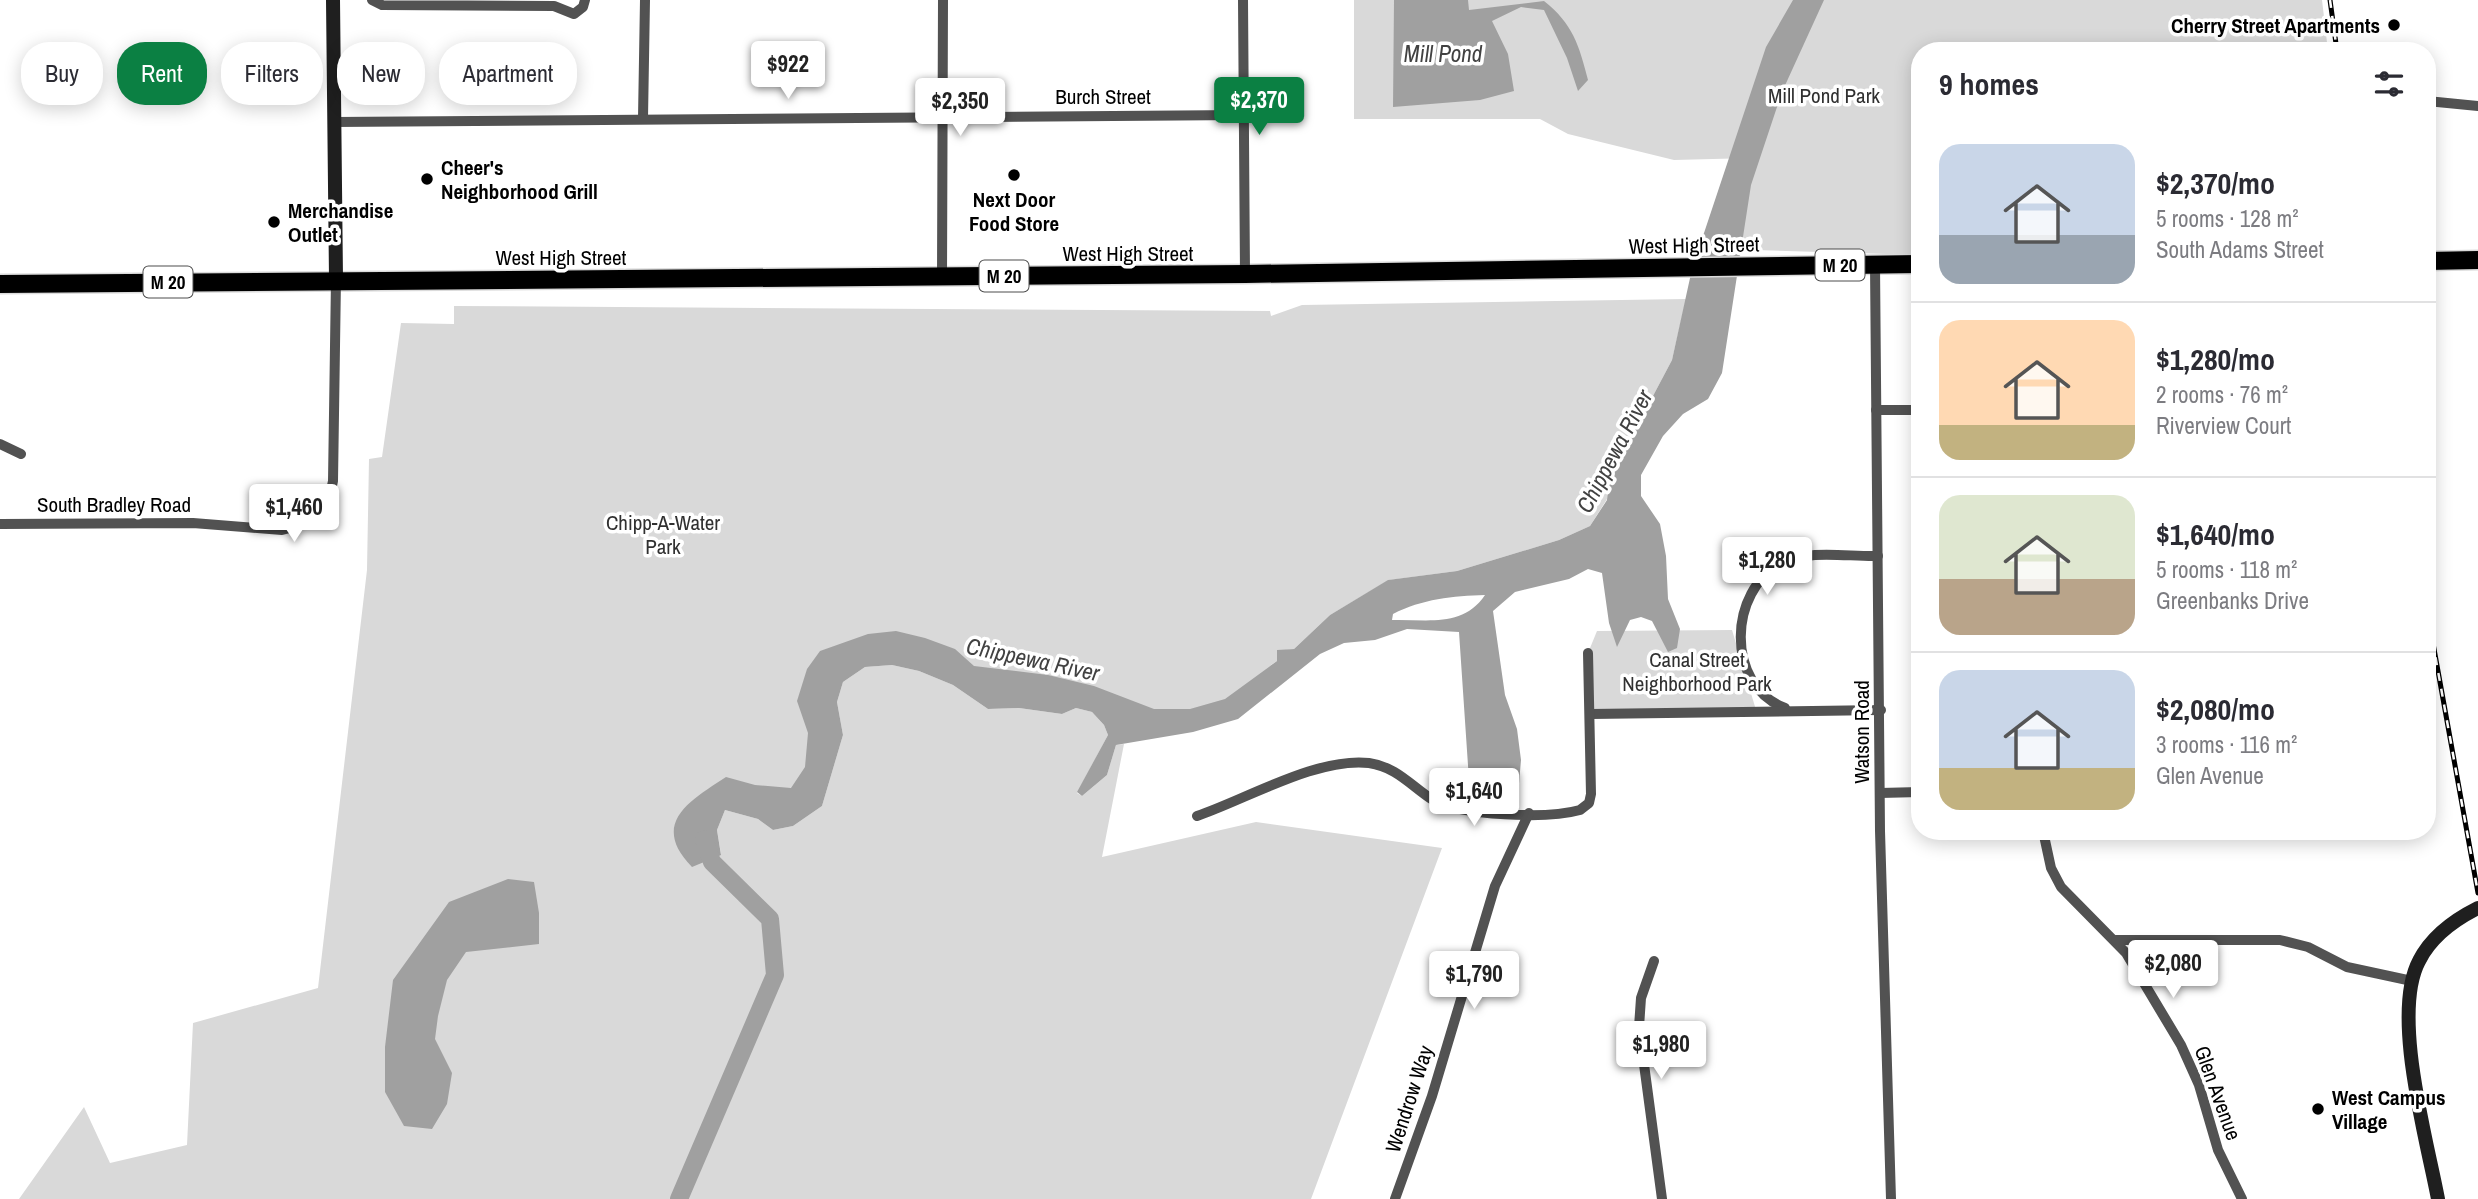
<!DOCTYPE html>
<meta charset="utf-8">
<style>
:root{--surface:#fff;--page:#f2f2f3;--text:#2b2b33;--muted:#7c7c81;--line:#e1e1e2;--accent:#0b8043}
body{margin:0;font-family:"Archivo Narrow",sans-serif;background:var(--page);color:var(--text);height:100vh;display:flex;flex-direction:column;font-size:26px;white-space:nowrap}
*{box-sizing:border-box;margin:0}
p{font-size:23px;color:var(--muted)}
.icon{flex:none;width:38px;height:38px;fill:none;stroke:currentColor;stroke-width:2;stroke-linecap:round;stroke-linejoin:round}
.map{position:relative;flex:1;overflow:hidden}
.details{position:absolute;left:1911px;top:42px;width:525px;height:798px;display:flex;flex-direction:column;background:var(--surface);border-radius:28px;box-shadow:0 4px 18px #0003}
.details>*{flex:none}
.guide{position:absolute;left:21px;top:42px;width:665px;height:63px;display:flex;gap:14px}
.price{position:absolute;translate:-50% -60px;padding:0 16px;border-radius:7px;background:#fff;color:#222;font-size:23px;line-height:46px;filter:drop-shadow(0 2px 4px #0008)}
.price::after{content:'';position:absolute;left:50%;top:42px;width:21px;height:16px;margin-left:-10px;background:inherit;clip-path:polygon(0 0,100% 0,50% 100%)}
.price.selected{background:var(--accent);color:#fff}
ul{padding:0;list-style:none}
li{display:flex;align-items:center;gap:21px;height:175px;padding:0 28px}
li+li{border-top:2px solid var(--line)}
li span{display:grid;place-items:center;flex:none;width:196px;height:140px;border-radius:21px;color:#555}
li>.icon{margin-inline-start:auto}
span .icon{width:84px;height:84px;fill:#fffc;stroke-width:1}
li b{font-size:30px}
h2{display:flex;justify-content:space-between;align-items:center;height:84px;padding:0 28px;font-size:30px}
.chip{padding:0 24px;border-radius:28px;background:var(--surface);box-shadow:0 4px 18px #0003;font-size:24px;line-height:63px}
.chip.selected{background:var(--accent);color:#fff}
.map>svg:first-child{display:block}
.green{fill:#d9d9d9}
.water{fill:#a0a0a0;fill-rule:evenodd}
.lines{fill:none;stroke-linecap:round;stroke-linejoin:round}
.river{stroke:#a0a0a0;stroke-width:18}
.primary-casing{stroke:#dbdbdb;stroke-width:21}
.street{stroke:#525252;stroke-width:10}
.secondary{stroke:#1f1f1f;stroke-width:14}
.primary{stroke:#000;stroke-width:18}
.rail-casing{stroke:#000;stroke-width:5}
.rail{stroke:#fff;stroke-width:2.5;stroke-dasharray:8;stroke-linecap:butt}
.poi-dot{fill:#000;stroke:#fff;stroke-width:2.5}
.labels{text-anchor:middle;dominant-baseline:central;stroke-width:7;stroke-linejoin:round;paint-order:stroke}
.shield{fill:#fff;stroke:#4c4c4c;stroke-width:2}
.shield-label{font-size:19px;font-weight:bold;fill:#000}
.poi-label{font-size:21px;font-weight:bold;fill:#000;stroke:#fff;text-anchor:start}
.park-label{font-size:21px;fill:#303030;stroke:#fff}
.street-label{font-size:21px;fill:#000;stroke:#fff}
.water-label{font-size:23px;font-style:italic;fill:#414141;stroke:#fff}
</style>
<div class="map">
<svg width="2478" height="1199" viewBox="0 0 2478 1199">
<rect width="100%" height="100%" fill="#fff"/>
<g class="green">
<path d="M1354,0H2322L2328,51H1920V255L1723,249L1752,158L1674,160L1568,134L1540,119H1354Z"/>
<path d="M1686,299L1672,360L1609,479L1607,499L1590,526L1559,540L1457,571L1389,580L1330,615L1294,649L1277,651V661L1271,665V691L1202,726H1147L1111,701L1044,686L974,677L940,660L909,649L881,646L854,656L833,682L829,724L833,754L819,782L795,801L762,800L709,806L701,830L711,859L721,854L717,830L725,810L758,819L773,830L793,826L822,806L843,735L837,702L843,682L865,667L892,665L919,671L953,685L988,709L1019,708L1062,714L1076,708L1092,712L1104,725L1108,735L1077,793L1082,796L1107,775L1116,745L1124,744L1102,857L1256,822L1442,848L1311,1199H19L84,1107L110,1163L187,1145L193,1023L318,988L367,570L369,459L382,457L401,323L454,324V306L1270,311L1271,316L1302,305Z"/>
<path d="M1732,630L1756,710L1591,714L1588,653L1597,631Z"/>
</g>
<g class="water">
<path d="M1394,0H1468L1469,10L1544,1C1573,24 1579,45 1588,80L1578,91L1567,58L1544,10L1521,7L1492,21L1508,54L1514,91L1480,100L1393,107Z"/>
<path d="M1793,0H1824L1782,92L1751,185L1722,373L1708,399L1683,414L1663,436L1641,475V496L1660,524L1666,556L1668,599L1680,629L1677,648L1668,652L1652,621L1641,617L1630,620L1617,647L1609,623L1602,573L1588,569L1569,579L1515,592L1493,611L1505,695L1517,729L1521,760L1518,795L1499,796L1473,789L1469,780L1459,632L1407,629L1375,640L1344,643L1320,654L1238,719L1193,732L1116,745L1107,775L1082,796L1077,792L1108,735L1104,725L1092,712L1076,708L1062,714L1019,708L988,709L953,685L919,671L892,665L865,667L843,682L837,702L843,735L822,806L793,826L773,830L758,819L725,810L717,830L721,855L692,867C649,823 691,800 726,777L755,785L791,788L805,767L808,733L797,701L807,669L820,651L868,634L896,631L925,638L955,649L974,666L1048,675L1094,686L1154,709H1190L1225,699L1277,661V650L1294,649L1330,615L1388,580L1457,571L1559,540L1590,526L1607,500L1609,479L1672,360L1692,269L1766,47ZM1485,595C1463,628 1427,619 1392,620L1393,614C1422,599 1453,596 1485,595Z"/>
<path d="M508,879L534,882L539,913V944L466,952L447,980L438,1016L435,1039L452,1073L447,1104L432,1129L404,1126L385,1092V1047L393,980L449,902Z"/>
</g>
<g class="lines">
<path class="river" d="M679,1199L775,975L770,919L712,862L704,839"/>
<defs>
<g id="primary">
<path d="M2427,261L2478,260"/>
<path d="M0,284L1245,274L1920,264"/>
</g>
</defs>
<use href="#primary" class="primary-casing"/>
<g class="street">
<path d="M372,0L382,5L554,6L574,14L583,7L585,0"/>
<path d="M1243,0L1245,274"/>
<path d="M2427,101L2478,106"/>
<path d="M643,118L645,0"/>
<path d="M334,122L1243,115"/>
<path d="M1875,265L1880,831L1891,1199"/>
<path d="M942,277L943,0"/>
<path d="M1876,410H1920"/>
<path d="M0,444L21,454"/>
<path d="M0,524L193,523L282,530L313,522L327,509L333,481L336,279"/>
<path d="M1785,708C1725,685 1728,590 1782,563C1810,549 1848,557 1878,556"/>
<path d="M1591,714L1881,710"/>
<path d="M1880,793L1920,792"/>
<path d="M1197,816C1247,799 1317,757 1369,763C1397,767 1411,786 1433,800C1461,816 1548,819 1580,810L1589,803L1591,794L1588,653"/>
<path d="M2043,831L2051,868L2061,887L2126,953L2181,1045L2199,1085L2218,1150L2242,1199"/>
<path d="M2116,940H2280L2308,947L2347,967L2412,981"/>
<path d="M1654,961L1641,998L1639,1027L1662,1199"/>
<path d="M1395,1199L1432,1096L1495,886L1529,813"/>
</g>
<g class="secondary">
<path d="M333,0L336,279"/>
<path d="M2438,1199C2427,1140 2391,1014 2419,961C2431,937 2454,920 2478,908"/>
</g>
<use href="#primary" class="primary"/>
<defs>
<g id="rail">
<path d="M2330,0L2337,51"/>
<path d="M2427,610L2478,893"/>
</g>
</defs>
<use href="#rail" class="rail-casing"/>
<use href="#rail" class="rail"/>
</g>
<g class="poi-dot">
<circle cx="2394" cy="25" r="7"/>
<circle cx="1014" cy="175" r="7"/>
<circle cx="427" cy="179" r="7"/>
<circle cx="274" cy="222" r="7"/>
<circle cx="2318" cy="1109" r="7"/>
</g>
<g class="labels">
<g class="shield">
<rect x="1815.5" y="249.5" width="49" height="31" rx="5"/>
<rect x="979.5" y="260.5" width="49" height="31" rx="5"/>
<rect x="143.5" y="266.5" width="49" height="31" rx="5"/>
</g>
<g class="shield-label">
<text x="1840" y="265">M 20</text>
<text x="1004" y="276">M 20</text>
<text x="168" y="282">M 20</text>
</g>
<g class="poi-label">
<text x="2380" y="25" text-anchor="end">Cherry Street Apartments</text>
<text x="441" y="167">Cheer's<tspan x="441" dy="24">Neighborhood Grill</tspan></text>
<text x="1014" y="199" text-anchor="middle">Next Door<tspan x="1014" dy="24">Food Store</tspan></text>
<text x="288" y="210">Merchandise<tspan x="288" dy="24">Outlet</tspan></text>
<text x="2332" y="1097">West Campus<tspan x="2332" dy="24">Village</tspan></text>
</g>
<g class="park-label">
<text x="1824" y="95">Mill Pond Park</text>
<text x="663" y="522">Chipp-A-Water<tspan x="663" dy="24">Park</tspan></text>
<text x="1697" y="659">Canal Street<tspan x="1697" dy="24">Neighborhood Park</tspan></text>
</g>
<g class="street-label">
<text x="1103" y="96">Burch Street</text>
<text transform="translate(1694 245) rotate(-1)">West High Street</text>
<text x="1128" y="253">West High Street</text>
<text x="561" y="257">West High Street</text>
<text x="114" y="504">South Bradley Road</text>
<text transform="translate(1861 732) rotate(-90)">Watson Road</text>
<text transform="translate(2218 1093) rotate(70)">Glen Avenue</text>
<text transform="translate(1409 1099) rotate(-72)">Wendrow Way</text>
</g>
<g class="water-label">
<text x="1443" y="53">Mill Pond</text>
<text transform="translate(1614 451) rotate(-62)">Chippewa River</text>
<text transform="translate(1033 659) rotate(12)">Chippewa River</text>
</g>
</g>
</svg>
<b class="price" style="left:788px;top:101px">$922</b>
<b class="price selected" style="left:1259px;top:137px">$2,370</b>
<b class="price" style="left:960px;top:138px">$2,350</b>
<b class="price" style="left:294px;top:544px">$1,460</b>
<b class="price" style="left:1767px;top:597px">$1,280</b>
<b class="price" style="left:1474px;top:828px">$1,640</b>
<b class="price" style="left:2173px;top:1000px">$2,080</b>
<b class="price" style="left:1474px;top:1011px">$1,790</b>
<b class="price" style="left:1661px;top:1081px">$1,980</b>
<div class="guide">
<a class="chip">Buy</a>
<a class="chip selected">Rent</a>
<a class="chip">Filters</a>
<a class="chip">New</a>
<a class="chip">Apartment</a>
</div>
<section class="details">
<h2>9 homes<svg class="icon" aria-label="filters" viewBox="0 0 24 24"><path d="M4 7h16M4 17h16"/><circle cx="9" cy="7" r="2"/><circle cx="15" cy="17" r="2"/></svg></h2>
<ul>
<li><span style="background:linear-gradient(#c9d6e8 65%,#9aa5b1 0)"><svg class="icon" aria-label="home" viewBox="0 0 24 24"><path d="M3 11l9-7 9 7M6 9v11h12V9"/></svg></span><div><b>$2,370/mo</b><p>5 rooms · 128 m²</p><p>South Adams Street</p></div></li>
<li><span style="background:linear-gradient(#ffd9b3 75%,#c2b280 0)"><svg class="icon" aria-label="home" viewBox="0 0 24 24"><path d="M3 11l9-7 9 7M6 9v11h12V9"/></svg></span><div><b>$1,280/mo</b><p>2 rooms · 76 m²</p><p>Riverview Court</p></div></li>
<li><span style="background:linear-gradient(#dfe7d0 60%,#b9a48a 0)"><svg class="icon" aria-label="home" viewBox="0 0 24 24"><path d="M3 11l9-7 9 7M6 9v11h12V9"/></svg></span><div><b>$1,640/mo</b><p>5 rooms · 118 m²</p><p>Greenbanks Drive</p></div></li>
<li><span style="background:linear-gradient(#c9d6e8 70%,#c2b280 0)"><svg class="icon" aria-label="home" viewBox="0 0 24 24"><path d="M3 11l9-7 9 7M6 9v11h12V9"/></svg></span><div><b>$2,080/mo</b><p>3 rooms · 116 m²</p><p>Glen Avenue</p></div></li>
</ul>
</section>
</div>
